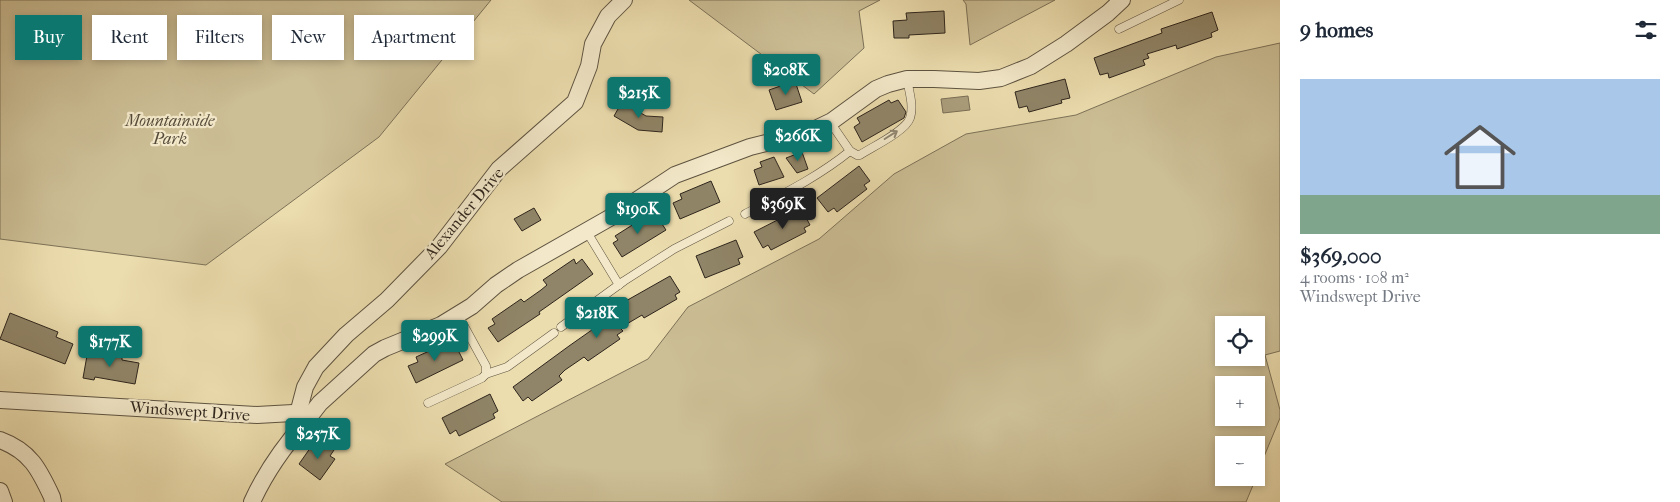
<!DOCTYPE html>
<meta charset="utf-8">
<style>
:root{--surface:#fff;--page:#f2f2f3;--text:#1f2937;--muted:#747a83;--line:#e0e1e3;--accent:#0f766e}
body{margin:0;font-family:"IM FELL French Canon",serif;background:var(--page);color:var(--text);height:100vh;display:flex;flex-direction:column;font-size:19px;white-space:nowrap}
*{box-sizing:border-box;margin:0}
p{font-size:16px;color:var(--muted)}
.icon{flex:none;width:28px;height:28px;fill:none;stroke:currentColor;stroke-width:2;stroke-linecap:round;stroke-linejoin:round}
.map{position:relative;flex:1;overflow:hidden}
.side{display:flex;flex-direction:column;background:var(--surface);width:400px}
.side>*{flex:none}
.banner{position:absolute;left:15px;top:15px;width:475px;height:45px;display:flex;gap:10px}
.controls{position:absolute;left:1215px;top:316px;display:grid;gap:10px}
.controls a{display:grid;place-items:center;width:50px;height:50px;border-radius:0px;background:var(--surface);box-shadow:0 2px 8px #0003;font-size:25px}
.price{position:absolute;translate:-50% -42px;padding:0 11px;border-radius:5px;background:var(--accent);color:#fff;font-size:16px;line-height:32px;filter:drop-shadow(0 1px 2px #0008)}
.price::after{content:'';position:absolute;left:50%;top:30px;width:15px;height:11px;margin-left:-8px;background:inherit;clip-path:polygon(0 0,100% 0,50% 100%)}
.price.current{background:#222;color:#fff}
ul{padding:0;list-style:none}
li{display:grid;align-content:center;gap:10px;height:265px;padding:0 20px}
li+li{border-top:1px solid var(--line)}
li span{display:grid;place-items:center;height:155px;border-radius:0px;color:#555}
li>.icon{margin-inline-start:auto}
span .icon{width:90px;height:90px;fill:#fffc;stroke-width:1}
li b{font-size:21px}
h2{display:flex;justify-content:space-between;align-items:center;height:60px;padding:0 20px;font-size:21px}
.tag{padding:0 18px;border-radius:0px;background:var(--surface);box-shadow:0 2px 8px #0003;font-size:18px;line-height:45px}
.tag.current{background:var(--accent);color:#fff}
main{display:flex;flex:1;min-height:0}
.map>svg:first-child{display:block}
.green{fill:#ccbe95;stroke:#7c7258;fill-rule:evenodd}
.water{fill:#ab9e7c;stroke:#796e56}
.building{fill:#908568;stroke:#2d251c}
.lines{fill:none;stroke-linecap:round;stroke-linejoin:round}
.service-casing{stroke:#5d5340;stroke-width:9}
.minor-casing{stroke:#5d5340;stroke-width:18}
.service{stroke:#f3e9ca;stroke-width:8}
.minor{stroke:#f3e9ca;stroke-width:16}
.oneway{stroke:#908773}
.labels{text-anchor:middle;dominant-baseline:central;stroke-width:4.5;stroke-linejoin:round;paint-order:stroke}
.park-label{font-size:16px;font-style:italic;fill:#554b3a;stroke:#f3e9ca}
.street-label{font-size:16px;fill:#2d251c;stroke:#f3e9ca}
</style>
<main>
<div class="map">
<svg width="1280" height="502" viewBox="0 0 1280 502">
<rect width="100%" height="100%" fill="#ecddae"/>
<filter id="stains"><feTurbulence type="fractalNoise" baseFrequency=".004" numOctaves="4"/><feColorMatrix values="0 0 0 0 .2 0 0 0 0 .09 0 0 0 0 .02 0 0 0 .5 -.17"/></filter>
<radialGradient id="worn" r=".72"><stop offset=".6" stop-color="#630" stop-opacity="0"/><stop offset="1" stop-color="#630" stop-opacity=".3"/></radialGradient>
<g class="green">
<path d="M0,0H491L379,137L206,265L0,239Z"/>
<path d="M689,0H880L859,11L864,48L814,94Z"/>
<path d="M963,0H1055L970,45L966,4Z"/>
<path d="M1280,43V351L1265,355L1280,410V418L1256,476V445H1224V478H1256L1246,502H502L445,464L648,359L688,307L819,239L894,174L966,134L1076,115L1216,57ZM1224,325H1256V358H1224ZM1224,385H1256V418H1224Z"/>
</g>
<path class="water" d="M968,96L970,110L943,113L941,99Z"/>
<g class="building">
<path d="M944,11L945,33L909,35V38H894L893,21L907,20L906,13Z"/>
<path d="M1212,12L1218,30L1211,33L1212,37L1177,49L1176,45L1147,54L1149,58L1143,60L1145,65L1109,78L1108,73L1100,75L1094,58L1162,33L1161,29Z"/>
<path d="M1065,79L1070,98L1061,100L1062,103L1029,112L1027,106L1019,108L1015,92Z"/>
<path d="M795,81L802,102L776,110L769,90Z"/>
<path d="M889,100L891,103L898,100L906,112L904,118L862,142L854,127L860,123L857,118Z"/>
<path d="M622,102L646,116L663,117L662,132L638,130L614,116Z"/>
<path d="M802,152L808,169L797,173L786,158Z"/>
<path d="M774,157L784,177L759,185L754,170L762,167L760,162Z"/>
<path d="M859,166L870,181L864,185L867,189L837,212L834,208L828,212L817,198Z"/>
<path d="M711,181L720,202L680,219L673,203L682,199L680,194Z"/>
<path d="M534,208L541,220L522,231L514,219Z"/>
<path d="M801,208L810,225L804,228L806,232L771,250L768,245L763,248L754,232Z"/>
<path d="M648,215L650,219L656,215L666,230L622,257L613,243L618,240L615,236Z"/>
<path d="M736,240L743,257L738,259L740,264L705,278L696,256Z"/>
<path d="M574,259L576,264L582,259L593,274L539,312L540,314L498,342L488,328L495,324L492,319L521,299L524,302L541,290L547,285L543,280Z"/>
<path d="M670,276L680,292L675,295L677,299L644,318L642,315L620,328L623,331L617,335L620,339L588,361L584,357L565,370L559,376L562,380L532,401L528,397L523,401L513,387L569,346L626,306L624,302Z"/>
<path d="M10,313L58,332L56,337L73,344L65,364L0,339Z"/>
<path d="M447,343L448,347L455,344L463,360L416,383L408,366L418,362L416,357Z"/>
<path d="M88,350L122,356V360L139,363L135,384L95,377L94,380L83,378Z"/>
<path d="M490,394L498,411L493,414L495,418L459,436L456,430L450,434L442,418Z"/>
<path d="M320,440L334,450L330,456L335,459L320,480L299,464L313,444L316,446Z"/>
</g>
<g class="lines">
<defs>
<g id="service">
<path d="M1119,29L1179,0"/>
<path d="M830,122L850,151L857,155H860C872,147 906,131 910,118C914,106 909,91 907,79"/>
<path d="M745,214C781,195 818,177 850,151"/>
<path d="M587,232L619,285"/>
<path d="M561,327L624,281L674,249L729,221"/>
<path d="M486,374L507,367L554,333"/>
<path d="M428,403L482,378L486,374V366L458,315"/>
</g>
<g id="minor">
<path d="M0,400L257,415L293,413L306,421L320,403L374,354L385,348L441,325L472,306L496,285L518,270L613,216L675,175L750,147L807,133L832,121L876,89L888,84L907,79H934L979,81L1001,78L1031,66L1066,44L1108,13L1122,0"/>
<path d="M0,440C30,451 39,469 52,497L53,502"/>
<path d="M0,491L4,502"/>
<path d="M252,502C265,473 285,445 306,421L300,406L305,387L316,367L346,335L387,300L439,247L499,169L575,102L589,66L593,44L608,16L624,0"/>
</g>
</defs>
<use href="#service" class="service-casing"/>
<use href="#minor" class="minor-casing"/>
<use href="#service" class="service"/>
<use href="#minor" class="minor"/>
</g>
<defs><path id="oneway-shaft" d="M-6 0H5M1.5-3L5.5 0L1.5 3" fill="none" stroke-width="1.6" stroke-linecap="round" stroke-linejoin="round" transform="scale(1.25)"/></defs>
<use class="oneway" href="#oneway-shaft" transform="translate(891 135) rotate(-32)"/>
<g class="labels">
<g class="park-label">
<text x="170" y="120">Mountainside<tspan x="170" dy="18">Park</tspan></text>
</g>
<g class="street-label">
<text transform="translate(464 213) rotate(-50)">Alexander Drive</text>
<text transform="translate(190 411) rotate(4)">Windswept Drive</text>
</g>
</g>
<rect width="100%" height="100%" filter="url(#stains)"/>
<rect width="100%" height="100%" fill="url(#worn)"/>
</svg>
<div class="controls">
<a><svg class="icon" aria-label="locate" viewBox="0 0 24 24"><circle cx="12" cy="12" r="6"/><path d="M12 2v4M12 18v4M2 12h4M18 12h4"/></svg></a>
<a>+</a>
<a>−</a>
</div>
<b class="price" style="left:786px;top:96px">$208K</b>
<b class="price" style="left:639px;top:119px">$215K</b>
<b class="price" style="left:798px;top:162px">$266K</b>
<b class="price current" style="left:783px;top:230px">$369K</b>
<b class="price" style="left:638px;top:235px">$190K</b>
<b class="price" style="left:597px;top:339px">$218K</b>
<b class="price" style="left:435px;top:362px">$299K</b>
<b class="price" style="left:110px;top:368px">$177K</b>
<b class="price" style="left:318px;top:460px">$257K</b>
<div class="banner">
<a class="tag current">Buy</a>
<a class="tag">Rent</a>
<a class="tag">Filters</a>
<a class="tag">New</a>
<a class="tag">Apartment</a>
</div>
</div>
<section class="side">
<h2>9 homes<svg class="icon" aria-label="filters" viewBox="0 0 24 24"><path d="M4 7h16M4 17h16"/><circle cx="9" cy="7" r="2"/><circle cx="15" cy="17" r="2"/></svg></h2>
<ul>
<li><span style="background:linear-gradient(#a9c7e8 75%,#7fa58c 0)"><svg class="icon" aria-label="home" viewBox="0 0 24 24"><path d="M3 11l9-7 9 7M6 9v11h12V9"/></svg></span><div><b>$369,000</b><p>4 rooms · 108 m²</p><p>Windswept Drive</p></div></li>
</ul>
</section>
</main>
